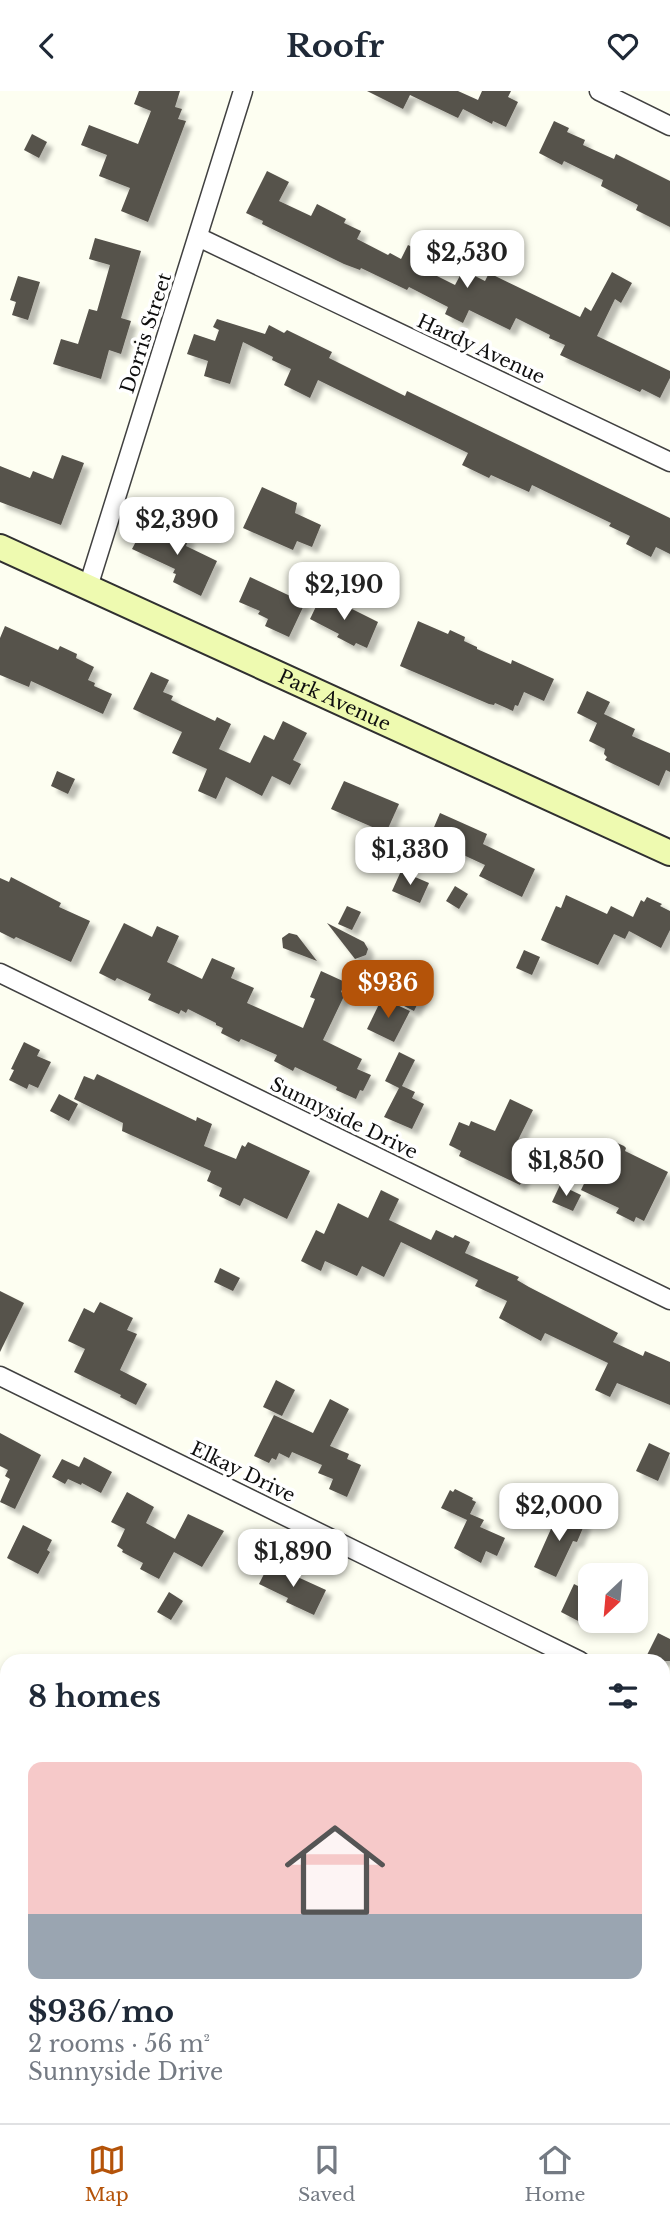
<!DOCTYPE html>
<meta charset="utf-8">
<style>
:root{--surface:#fff;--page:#f6f6f7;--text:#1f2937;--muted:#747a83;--line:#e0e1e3;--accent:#b45309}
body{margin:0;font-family:"Libre Baskerville",serif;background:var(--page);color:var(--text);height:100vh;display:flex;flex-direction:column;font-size:26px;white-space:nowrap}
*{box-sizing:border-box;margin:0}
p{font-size:23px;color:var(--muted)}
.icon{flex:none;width:38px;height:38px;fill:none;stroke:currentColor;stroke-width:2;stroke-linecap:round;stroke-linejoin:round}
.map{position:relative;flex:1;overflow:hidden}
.drawer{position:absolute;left:0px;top:1563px;width:670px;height:471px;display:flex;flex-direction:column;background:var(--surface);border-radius:21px 21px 0 0;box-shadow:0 4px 10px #0003}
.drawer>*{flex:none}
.needle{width:46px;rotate:206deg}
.controls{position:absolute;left:578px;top:1472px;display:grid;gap:14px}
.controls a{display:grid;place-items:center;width:70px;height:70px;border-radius:14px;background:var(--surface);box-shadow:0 4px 10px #0003;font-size:35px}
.price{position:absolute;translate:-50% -60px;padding:0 16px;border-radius:14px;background:#fff;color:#222;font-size:23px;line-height:46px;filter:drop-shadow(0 2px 4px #0008)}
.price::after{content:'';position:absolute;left:50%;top:42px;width:21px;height:16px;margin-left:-10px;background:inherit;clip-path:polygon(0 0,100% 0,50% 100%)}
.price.on{background:var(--accent);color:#fff}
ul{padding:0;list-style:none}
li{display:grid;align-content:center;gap:14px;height:371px;padding:0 28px}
li span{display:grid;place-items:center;height:217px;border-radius:14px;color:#555}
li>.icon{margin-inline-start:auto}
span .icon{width:126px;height:126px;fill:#fffc;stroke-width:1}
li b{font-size:30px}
h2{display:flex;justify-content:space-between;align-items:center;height:84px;padding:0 28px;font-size:30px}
header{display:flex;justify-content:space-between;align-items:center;height:91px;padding:0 28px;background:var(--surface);font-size:32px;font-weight:800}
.tabs{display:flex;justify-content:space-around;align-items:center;height:98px;border-top:2px solid var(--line);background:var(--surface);font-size:19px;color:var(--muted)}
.tabs a{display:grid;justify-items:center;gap:4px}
.tabs .on{color:var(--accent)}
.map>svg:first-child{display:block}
.green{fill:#c7e7bc}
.building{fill:#56524b;filter:url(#shadow)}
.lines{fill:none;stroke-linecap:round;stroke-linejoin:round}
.street-casing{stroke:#414141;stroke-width:21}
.secondary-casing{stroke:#303030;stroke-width:28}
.street{stroke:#fff;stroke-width:18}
.secondary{stroke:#eefab0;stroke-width:24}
.labels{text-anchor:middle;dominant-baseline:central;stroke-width:7;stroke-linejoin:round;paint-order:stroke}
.street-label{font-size:19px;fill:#0e0e0e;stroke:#fff}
</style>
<header><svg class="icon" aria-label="back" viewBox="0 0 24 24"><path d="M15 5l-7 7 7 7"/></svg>Roofr<svg class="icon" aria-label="heart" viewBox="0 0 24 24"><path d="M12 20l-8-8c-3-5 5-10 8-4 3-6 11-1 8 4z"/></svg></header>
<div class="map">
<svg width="670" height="2032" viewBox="0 0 670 2032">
<defs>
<filter id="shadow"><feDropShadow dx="6" dy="6" stdDeviation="2" flood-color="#0004"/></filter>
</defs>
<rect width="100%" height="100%" fill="#fdfef1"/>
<path class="green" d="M0,1727L7,1730V1792L0,1832Z"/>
<g class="building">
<path d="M139,0H180L175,16L182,18L178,28L186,30L148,131L121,120L130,97L99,85L107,64L81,54L89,34L138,53L151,20L134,13Z"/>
<path d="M367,0H458L478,9L482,0H511L508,6L518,11L506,36L493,30L492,33L463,18L458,27L410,4L403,18Z"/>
<path d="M554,30L569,37L567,41L585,49L583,54L614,68L616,63L670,90V136L636,119L638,114L601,95L603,89L564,70L562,74L539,62Z"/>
<path d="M32,43L47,51L39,67L24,59Z"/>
<path d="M267,80L289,91L279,110L311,125L317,113L346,128L344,132L361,140L357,148L388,164L390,162L401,168L408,154L426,163L419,176L455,194L463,179L485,190L489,182L580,226L585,216L591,220L612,181L632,192L621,212L615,208L597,245L670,280V287L660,307L642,298L640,301L560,264L565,254L549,247L550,244L516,227L510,239L469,219L463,232L445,223L448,216L409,196L407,199L361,177L360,179L344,173L262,133L263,130L246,122Z"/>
<path d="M95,147L141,160L121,227L131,230L121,263L109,259L101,288L53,273L61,248L78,253L89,218L97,220L110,174L89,168Z"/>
<path d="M18,185L40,191L28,229L12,224L16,211L10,209Z"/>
<path d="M217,228L265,243L269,234L284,242L287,239L332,261L329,267L405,305L407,300L670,427V463L656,456L651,466L626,453L630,445L609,435L611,432L532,394L529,401L491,384L489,387L462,374L468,362L318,289L310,307L284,294L291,278L272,269L273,266L243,251L230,293L204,285L208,270L187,263L194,243L215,250L219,239L213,236Z"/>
<path d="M62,364L84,372L61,434L0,411V375L30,387L33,380L53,388Z"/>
<path d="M262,396L297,412L295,422L321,434L312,456L297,450L293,459L243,437Z"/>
<path d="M165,435L189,447L186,455L217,470L201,505L173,491L176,483L173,482L175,478L132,458L143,437L154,441L156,436L162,440Z"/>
<path d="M250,486L305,512L289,546L265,535L268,528L258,523L260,520L239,511Z"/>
<path d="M322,503L378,531L367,557L356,552L354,555L337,546L339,543L310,528Z"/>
<path d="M418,530L448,543L450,539L465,546L464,550L477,556V558L511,573L512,569L554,588L544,610L524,601L518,615L515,614L513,620L495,612L494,614L489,613L400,575Z"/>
<path d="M5,535L58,559L60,555L77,563L76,567L94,576L88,589L95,592L94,595L112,603L103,623L31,590L29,596L0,584V547Z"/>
<path d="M151,581L169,589L163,601L173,605L171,609L215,630L217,626L231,633L219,658L250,672L264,644L274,649L283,630L307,642L293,669L301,673L290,694L272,685L262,705L226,686L216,708L198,700L207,678L172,662L182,641L133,618Z"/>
<path d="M587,600L610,611L604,623L635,638L632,645L670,662V681L666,679L659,695L605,669L607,666L604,663L605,658L589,650L597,632L577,622Z"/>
<path d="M57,680L75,688L68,703L51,695Z"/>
<path d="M344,690L399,713L386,742L331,718Z"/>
<path d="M440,722L487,743L483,753L535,778L522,806L479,785L485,774L429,748Z"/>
<path d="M401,780L429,792L420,812L392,800Z"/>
<path d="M11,786L61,812L59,816L90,830L71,871L16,846L14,848L0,841V787L9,791Z"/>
<path d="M455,795L468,803L459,818L446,810Z"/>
<path d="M566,804L607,823L611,815L633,826L641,809L644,811L647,806L662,813L660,815L670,820V839L661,857L629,840L625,848L614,843L598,874L541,849L556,815L561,817Z"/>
<path d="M347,815L361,821L352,839L338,833Z"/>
<path d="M124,832L152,846L157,835L179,845L167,871L202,888L212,867L235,877L231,887L254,897L247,912L303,937L315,908L310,906L321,880L345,891L341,901L345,903L323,949L362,968L357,978L371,984L363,1000L360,999L356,1008L336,999L337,996L295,976L293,980L274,970L277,964L241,948L239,951L221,942L223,937L216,934V932L188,918L186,922L181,919L179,923L148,909L151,903L117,887L115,890L99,882Z"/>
<path d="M327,832L364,851L368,858L366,864L355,868Z"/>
<path d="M289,842L297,844L317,870L283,857L282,847Z"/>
<path d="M524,859L540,866L532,884L516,877Z"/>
<path d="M408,897L422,904L414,920L400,913Z"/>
<path d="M382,907L410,920L394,951L367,938Z"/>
<path d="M24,951L40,959L37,965L51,971L38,997L29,993L27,998L9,989L14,979L11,978Z"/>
<path d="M399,961L415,969L402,995L415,1001L412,1007L424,1013L412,1038L384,1026L399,997L385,990Z"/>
<path d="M97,983L196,1030L197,1026L212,1033L204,1055L236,1068L242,1054L245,1056L248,1051L310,1080L287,1128L244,1107L240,1115L219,1105L222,1097L207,1090L211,1080L122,1040L123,1032L74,1008L84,985L94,989Z"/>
<path d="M59,1003L78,1013L69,1030L50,1020Z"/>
<path d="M510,1008L533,1019L514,1057L533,1066L520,1094L459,1065L461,1060L449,1054L459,1031L469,1035L471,1030L495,1040Z"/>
<path d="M606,1047L624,1055L626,1057L625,1060L668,1081L644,1130L636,1126L634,1131L616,1122L619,1117L581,1099Z"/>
<path d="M560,1094L581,1104L573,1120L552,1111Z"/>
<path d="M381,1099L399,1108L389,1129L431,1149L436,1139L453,1147L455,1144L470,1151L465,1162L519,1186L517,1189L529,1196L618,1242L613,1251L643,1265L645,1260L670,1271V1314L617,1292L610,1306L595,1299L608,1272L545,1242L541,1250L499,1227L507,1210L475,1195L478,1189L401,1151L384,1186L362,1175L357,1185L325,1170L321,1180L301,1170L316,1139L324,1143L338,1112L368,1127Z"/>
<path d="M220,1177L240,1187L233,1200L214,1191Z"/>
<path d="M0,1200L24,1212L0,1261Z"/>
<path d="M100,1211L133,1227L127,1239L137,1243L120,1279L147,1293L136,1314L120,1306L121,1304L74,1281L85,1258L68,1250L84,1217L94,1222Z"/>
<path d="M276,1289L295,1299L282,1325L263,1316Z"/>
<path d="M330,1308L349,1318L330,1355L349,1363L347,1368L361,1374L347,1406L329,1398L333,1388L318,1382L322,1374L292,1361L289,1367L279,1362L276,1369L272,1367L269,1372L254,1365L274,1324L313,1342Z"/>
<path d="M0,1342L41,1364L15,1418L0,1411L10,1388L5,1385L8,1379L0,1375Z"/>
<path d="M649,1352L670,1362L658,1390L636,1380Z"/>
<path d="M84,1366L112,1381L101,1402L82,1392L81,1394L68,1388L65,1393L52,1386L62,1368L79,1376Z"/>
<path d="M455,1398L473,1407L472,1409L476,1411L470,1423L484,1429L480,1436L505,1447L497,1465L486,1460L481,1472L454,1457L467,1429L441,1417L450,1399L453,1401Z"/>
<path d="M127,1401L154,1416L146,1432L175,1448L188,1423L224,1440L202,1476L174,1461L159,1488L140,1478L143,1472L122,1461L123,1459L117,1455L125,1438L111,1431Z"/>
<path d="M559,1420L585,1432L577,1451L573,1450L556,1486L534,1476Z"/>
<path d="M23,1434L52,1449L47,1459L50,1461L38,1483L7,1467Z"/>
<path d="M269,1473L326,1499L314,1524L286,1511L288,1507L259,1493Z"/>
<path d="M574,1493L590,1501V1521L584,1533L561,1521Z"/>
<path d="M169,1501L183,1510L171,1529L157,1521Z"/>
<path d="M658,1542L670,1548V1570H644Z"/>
</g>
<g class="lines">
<defs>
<g id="street">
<path d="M599,0L670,35"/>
<path d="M198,146L670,371"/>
<path d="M88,496L243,0"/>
<path d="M0,882L670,1209"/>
<path d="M0,1285L580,1570"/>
<path d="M663,1611L670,1614"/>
<path d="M0,1688L7,1691"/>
<path d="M663,1979L670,1984"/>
</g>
<g id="secondary">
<path id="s1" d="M0,456L670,762"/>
</g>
</defs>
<use href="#street" class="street-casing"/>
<use href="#secondary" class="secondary-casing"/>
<use href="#street" class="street"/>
<use href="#secondary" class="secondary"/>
</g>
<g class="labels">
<g class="street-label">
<text transform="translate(146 242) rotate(-72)">Dorris Street</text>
<text transform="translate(481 258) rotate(25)">Hardy Avenue</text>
<text stroke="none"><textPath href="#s1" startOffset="368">Park Avenue</textPath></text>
<text transform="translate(344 1027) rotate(26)">Sunnyside Drive</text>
<text transform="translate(243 1381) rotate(26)">Elkay Drive</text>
</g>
</g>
</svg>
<div class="controls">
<a><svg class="needle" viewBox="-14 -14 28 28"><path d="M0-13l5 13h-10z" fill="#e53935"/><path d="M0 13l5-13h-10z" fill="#747a83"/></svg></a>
</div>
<b class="price" style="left:467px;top:199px">$2,530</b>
<b class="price" style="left:177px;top:466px">$2,390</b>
<b class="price" style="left:344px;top:531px">$2,190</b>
<b class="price" style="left:410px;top:796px">$1,330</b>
<b class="price on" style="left:388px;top:929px">$936</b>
<b class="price" style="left:566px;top:1107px">$1,850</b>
<b class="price" style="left:559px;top:1452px">$2,000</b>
<b class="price" style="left:293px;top:1498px">$1,890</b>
<section class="drawer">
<h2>8 homes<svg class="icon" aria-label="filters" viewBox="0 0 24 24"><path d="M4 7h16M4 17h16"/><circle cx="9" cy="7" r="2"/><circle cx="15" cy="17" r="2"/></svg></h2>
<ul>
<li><span style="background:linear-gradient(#f6c9c9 70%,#9aa5b1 0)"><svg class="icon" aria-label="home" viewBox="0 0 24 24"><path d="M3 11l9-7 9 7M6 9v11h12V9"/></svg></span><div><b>$936/mo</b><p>2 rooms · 56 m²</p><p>Sunnyside Drive</p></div></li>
</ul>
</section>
</div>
<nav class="tabs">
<a class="on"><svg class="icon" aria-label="map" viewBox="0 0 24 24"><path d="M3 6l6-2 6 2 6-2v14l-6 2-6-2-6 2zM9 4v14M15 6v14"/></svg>Map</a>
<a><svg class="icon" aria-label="saved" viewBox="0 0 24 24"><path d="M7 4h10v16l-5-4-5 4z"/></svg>Saved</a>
<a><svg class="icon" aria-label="home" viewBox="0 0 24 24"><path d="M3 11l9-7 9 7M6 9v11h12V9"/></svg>Home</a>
</nav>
